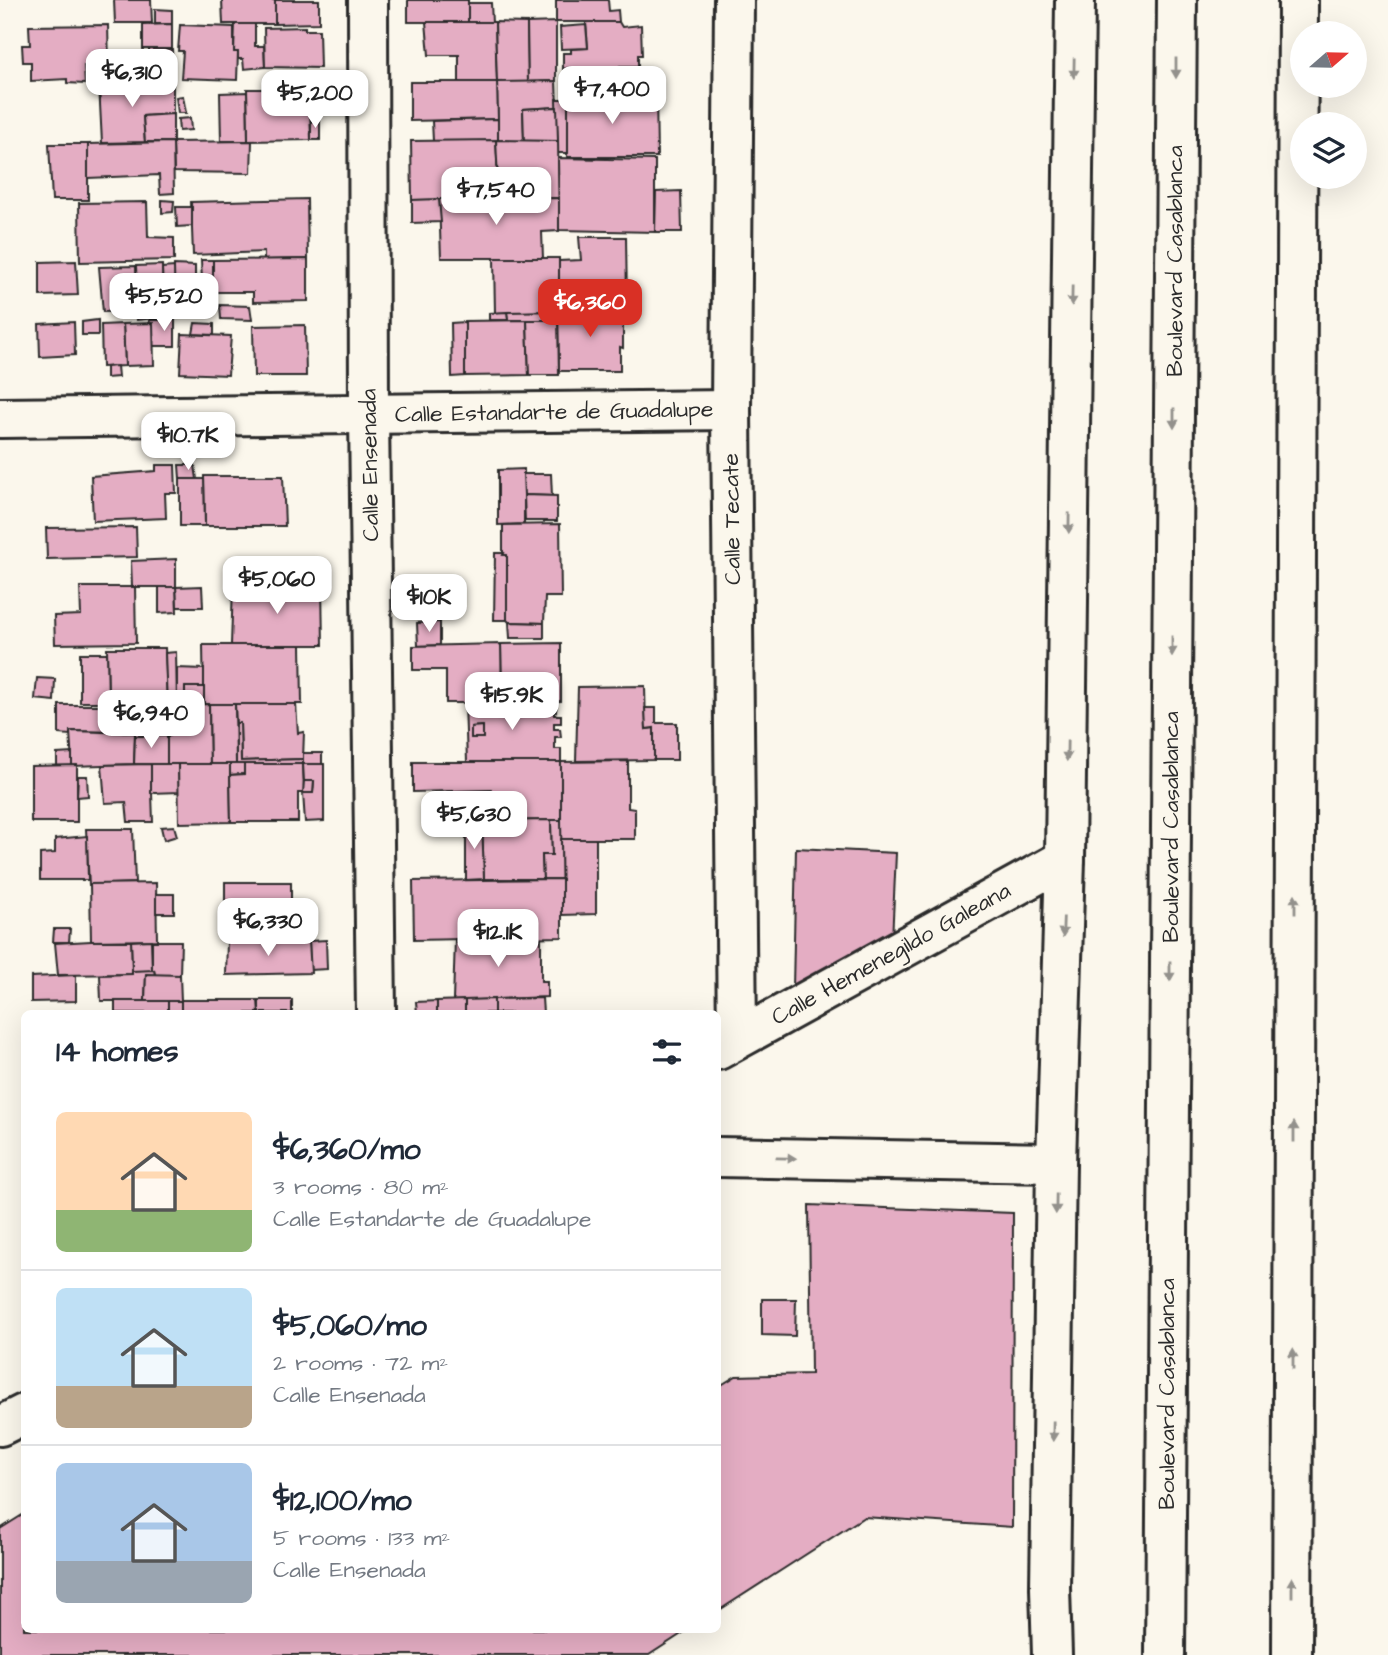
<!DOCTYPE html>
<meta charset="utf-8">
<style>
:root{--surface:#fff;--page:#f2f2f3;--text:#1f2937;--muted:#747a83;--line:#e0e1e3;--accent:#d93025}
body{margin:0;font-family:"Architects Daughter",sans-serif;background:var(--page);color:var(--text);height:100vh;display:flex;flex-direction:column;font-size:26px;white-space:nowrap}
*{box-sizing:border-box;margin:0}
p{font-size:23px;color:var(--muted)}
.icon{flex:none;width:38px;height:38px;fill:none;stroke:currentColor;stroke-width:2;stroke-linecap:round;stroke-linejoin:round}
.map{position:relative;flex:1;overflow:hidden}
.panel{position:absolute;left:21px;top:1010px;width:700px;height:623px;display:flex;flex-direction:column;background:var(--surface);border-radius:10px;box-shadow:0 7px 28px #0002}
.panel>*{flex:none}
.needle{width:46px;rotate:70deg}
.fabs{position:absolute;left:1290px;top:21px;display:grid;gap:14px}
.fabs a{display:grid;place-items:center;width:77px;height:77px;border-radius:50%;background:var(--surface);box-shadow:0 7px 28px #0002;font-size:35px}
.price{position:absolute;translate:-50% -60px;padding:0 16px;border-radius:14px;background:#fff;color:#222;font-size:23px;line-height:46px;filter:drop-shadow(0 2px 4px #0008)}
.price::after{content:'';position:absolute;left:50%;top:42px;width:21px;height:16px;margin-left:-10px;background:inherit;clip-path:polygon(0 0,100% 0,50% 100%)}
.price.current{background:var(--accent);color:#fff}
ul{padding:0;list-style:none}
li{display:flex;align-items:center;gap:21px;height:175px;padding:0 35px}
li+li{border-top:2px solid var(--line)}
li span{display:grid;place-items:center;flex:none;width:196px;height:140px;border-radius:10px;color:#555}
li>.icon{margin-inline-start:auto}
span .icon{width:84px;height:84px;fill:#fffc;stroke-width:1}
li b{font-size:30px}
h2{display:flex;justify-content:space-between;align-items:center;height:84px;padding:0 35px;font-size:30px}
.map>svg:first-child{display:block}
.building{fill:#e4adc3;stroke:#2b2b2b;stroke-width:2;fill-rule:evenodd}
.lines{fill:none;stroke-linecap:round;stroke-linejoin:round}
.minor-casing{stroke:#2b2b2b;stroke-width:44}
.major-casing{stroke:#2b2b2b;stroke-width:44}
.minor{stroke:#fbf7ec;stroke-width:38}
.major{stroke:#fbf7ec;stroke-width:38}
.oneway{fill:#93918c}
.labels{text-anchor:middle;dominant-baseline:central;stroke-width:5;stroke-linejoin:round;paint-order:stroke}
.street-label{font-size:23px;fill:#2b2b2b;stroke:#fbf7ec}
</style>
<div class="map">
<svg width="1388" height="1655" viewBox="0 0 1388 1655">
<rect width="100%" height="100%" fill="#fbf7ec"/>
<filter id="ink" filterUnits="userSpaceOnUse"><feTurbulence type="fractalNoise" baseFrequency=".0143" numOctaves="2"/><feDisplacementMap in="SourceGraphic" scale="14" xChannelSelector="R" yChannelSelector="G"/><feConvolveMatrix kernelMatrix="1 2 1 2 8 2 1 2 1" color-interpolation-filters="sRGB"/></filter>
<g filter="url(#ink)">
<g class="building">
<path d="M114,0H151L152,23H115Z"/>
<path d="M222,0H275V24H223Z"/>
<path d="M275,0H319V23L275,24Z"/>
<rect x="408" y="0" width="60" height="22"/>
<path d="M556,0H608L609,11L618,10L619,22H556Z"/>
<path d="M468,3H491L492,23L468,22Z"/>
<path d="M155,9L172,10V24H155Z"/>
<path d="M426,22H495L497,82H459V55H429Z"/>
<path d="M495,22L527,23L528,82H497Z"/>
<path d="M556,22V81L528,82L527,23Z"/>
<path d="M586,22H619L622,27L641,25L642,55H638V66H620L621,90L588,91L586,70L570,71V68L563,69V53H571V49L588,48Z"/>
<path d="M172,24V49H143V25Z"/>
<path d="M235,24H255V46H264L265,67L244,69L243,59H238V52H234Z"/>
<path d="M108,25L109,65L84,66L85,84L67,83V79L31,81V62H23L22,45H30L29,26Z"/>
<path d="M180,25L234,27V52H238L237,80L181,78L183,51H178Z"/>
<path d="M586,25L588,48L561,49L560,27Z"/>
<path d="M305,27V30H319L320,68L265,67L264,28Z"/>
<path d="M149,49H172L173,84H149Z"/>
<path d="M124,61H145V82L123,81Z"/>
<path d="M556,81L557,107L523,109L524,141H498L497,82Z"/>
<path d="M410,82H497L498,119L410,121Z"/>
<path d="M99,84H173V114L143,116L145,142L102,143Z"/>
<path d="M247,89H284V109H310L311,140L248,141Z"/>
<path d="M247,92L248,141H221L220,93Z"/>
<path d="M656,93L657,157H567L568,95Z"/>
<path d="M183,96L186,113H178L176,97Z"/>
<path d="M556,99H568V153H558Z"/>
<path d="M557,107L558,141H524L523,109Z"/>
<path d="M173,114V142H145L143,116Z"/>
<path d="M190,118L191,130L179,131L178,119Z"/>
<path d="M498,119V141H433L432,121Z"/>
<rect x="311" y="121" width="9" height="19"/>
<path d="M496,140L499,199L412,200L411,141Z"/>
<path d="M496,140L558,141L559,198L499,199Z"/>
<path d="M252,141L251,173L174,172L173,142Z"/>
<path d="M173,142L174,193L160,194L159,175L88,178V144Z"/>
<path d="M49,144H88V200H52Z"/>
<path d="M558,158L655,160V232L559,230Z"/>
<path d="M681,191L682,232H655L656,192Z"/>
<path d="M559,198V231L542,232L543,258H441L439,199Z"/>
<path d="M307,199L308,259L264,260V252L193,255L191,202Z"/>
<path d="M439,199L441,222L412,223V200Z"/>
<path d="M162,200L174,201L173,212L162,213Z"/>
<path d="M147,202L148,237L174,238V260L80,262L79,203Z"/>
<path d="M176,207H192V226L177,227Z"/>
<path d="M579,237H626L627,302L558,303L559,261L581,260Z"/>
<path d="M494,258H559V311L495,313Z"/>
<path d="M308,259V301L253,302V292H213V260Z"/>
<path d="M201,260H213V280L202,281Z"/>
<path d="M76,261L78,295L40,296V262Z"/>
<path d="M162,265L164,317L137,320L136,266Z"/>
<path d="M174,265L195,266V285L174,284Z"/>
<path d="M136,266L137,311L103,312L99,267Z"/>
<path d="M174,267L175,312L164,313L162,268Z"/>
<path d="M199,290L207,291V316L182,315L183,293L198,295Z"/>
<path d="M220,305L250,306L252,320L221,319Z"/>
<path d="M558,308H623V348L620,347V371H559Z"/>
<path d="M559,311L558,320H508L507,312Z"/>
<path d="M507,312L508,320H489V313Z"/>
<path d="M98,320V335H82V322Z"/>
<path d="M150,320H175V346H153V323H149Z"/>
<path d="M527,320L529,375L465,376L464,321Z"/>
<path d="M527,320H558L559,375H529Z"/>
<path d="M74,322L75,355L40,357L39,324Z"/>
<path d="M465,322V376L452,377L451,323Z"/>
<path d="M153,323L154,365L125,366L123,324Z"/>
<path d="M195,323L214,324V335L193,334Z"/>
<path d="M123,324L125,366L102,367L101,325Z"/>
<path d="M305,325L306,376H254L253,326Z"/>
<path d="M182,334L231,336L228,375L180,373Z"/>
<path d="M117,366L118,377L106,378V367Z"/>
<path d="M156,465H175L176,493H165L166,518L93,521L91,476L156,471Z"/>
<path d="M179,465H195L197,479H180Z"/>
<path d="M524,469V524L498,525V470Z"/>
<path d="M523,474H551L552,496L524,495Z"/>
<path d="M204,476H283L285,526H205Z"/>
<path d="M180,479H204L205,526H180Z"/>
<path d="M524,495L557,496V521H525Z"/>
<path d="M560,524L561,597H545L544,623L509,622L507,620V555H503V525Z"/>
<path d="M136,527L137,557L47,559L46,528Z"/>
<path d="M495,553H504L503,555H507V620H494Z"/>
<path d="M176,559V587H132L131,561Z"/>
<path d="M202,586L203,607H177L176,587Z"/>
<path d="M233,586H322L323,645H231Z"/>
<path d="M80,587H135L136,643L55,644L54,616L81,615Z"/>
<path d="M159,587H176L177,612L159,613Z"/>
<path d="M440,622V645L418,646L417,623Z"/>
<path d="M509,622L544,623V638H510Z"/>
<path d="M561,643V701L502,703L501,644Z"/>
<path d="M501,644L502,703H446V670H413V646Z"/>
<path d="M203,645H301L302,704H204Z"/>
<path d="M107,648H165L167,702H108Z"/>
<path d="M176,652L177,705H167L165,653Z"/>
<path d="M80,653H107L108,702H80Z"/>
<path d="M177,668L204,669V687H185V705L209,704L210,764H167V736H170V705H177Z"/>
<path d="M37,678L55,679L54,701L35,699Z"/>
<path d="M645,686L646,729L654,728V760L576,761L578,687Z"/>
<path d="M185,687H204V704L185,705Z"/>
<path d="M557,701L556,712L554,711V715H561V723H554V729H560L561,737H555V749H561V762H467L465,703ZM483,726V738H471V727Z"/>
<path d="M209,704H235L236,764H210Z"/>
<path d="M235,704H296L298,733L304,732L303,759L241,761L240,723H236Z"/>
<path d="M59,705H116V732L70,731V735L59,734Z"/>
<path d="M116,705H170V736H135V733L116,732Z"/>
<path d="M645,708H656V723H677V760H654V728L646,729Z"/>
<path d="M236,723H240L241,761L303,759V764H236Z"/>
<path d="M483,726V738H471V727Z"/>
<path d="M70,731L135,733L134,764L72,766Z"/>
<path d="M135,736H167V764H134Z"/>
<path d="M72,753V766H57V754Z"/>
<rect x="303" y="753" width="19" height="11"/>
<path d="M628,761V808L635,809V839H561V762Z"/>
<path d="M413,762H561V820L492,821L491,790L413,792Z"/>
<path d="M151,764L153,822H128L126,802L105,803L102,765Z"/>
<path d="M151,764H178L179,792L151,793Z"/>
<path d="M178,764H230L231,822L179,823Z"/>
<path d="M230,764H244V774L230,775Z"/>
<path d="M244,764H303L304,793H298V822H231L230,775L244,774Z"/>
<path d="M303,764H324V821L305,822L303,793H313L314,781H304Z"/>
<path d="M77,765V822H31V766Z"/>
<path d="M78,776H87L88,796L77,797Z"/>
<path d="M304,781H314L313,793H303Z"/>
<path d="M551,820L552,855H542L543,879H484L482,821Z"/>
<path d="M551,820H561L562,879H543L542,855H552Z"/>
<path d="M466,821H482L484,879L466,880Z"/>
<path d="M174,826L177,836L164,840L161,827Z"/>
<path d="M86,829H133L135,883L89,885Z"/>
<path d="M87,836L88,880H40V854L55,853V839Z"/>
<path d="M561,839H596V914L562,915Z"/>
<path d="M796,848L896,853L892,940L793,988Z"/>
<path d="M562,879V937L414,940L413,881Z"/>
<rect x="225" y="882" width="66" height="26"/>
<path d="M156,883L157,940L91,941L90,884Z"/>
<rect x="156" y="894" width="18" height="19"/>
<path d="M54,929H70L69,942H53Z"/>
<path d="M541,938V981H547V997L453,1001L455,939Z"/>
<path d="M151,940L152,971H132L131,941Z"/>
<path d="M326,940L327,969L310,970L309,941Z"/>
<path d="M91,941H131L132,974L58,975L55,943Z"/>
<path d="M152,941H181L180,975H155L154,970L152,971Z"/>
<path d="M227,941H309L311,973L226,975Z"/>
<path d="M154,970L155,975L146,974L145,1001H101L100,975L132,974V971Z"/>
<path d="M146,974L180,975L181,1001H145Z"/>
<path d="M76,975V1001L31,1002V977Z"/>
<path d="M542,998L543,1013H494V999Z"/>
<path d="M494,999V1013H465V1000Z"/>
<path d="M181,1000H258L259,1013H181Z"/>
<rect x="259" y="1000" width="33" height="13"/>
<path d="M465,1000V1013H437V1001Z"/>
<rect x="115" y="1001" width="53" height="12"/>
<rect x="168" y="1001" width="13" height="12"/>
<path d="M437,1001V1013H417L416,1002Z"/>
<path d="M809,1205L1013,1213L1012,1527L864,1517L718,1611V1387L736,1376L811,1374Z"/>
<path d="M762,1299H796L795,1336L762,1335Z"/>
<path d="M24,1514V1629H689L649,1655H0V1529Z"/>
</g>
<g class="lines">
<defs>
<g id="minor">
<path d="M368,0L369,414L376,1013"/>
<path d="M734,0L731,410L737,1038"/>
<path d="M0,418L731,410"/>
<path d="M718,1050L1065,859"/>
<path d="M718,1157L1056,1163"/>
<path d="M0,1426L24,1414"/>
<path d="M1052,1655L1050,1588L1056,1163L1065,859L1075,0"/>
</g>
<g id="major">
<path d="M1165,1655L1177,0"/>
<path d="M1292,1655L1298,0"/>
</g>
</defs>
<use href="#minor" class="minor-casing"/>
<use href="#major" class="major-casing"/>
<use href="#minor" class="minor"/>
<use href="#major" class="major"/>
</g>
<defs><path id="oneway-solid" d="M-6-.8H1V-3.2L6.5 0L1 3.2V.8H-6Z" transform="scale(1.75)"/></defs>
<g class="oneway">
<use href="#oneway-solid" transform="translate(1074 68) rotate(91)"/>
<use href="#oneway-solid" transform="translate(1176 68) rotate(90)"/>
<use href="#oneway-solid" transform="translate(1072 296) rotate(91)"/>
<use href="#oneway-solid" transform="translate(1174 418) rotate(90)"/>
<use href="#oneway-solid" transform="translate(1069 523) rotate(91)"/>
<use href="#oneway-solid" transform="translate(1172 646) rotate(90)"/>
<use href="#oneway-solid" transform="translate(1067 751) rotate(91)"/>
<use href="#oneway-solid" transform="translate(1295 904) rotate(-90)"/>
<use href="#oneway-solid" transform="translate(1063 927) rotate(92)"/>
<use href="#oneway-solid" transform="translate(1170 971) rotate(90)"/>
<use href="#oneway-solid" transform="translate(1294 1132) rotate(-90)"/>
<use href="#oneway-solid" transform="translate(786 1158) rotate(1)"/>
<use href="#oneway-solid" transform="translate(1056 1204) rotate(91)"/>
<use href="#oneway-solid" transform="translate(1293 1359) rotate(-90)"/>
<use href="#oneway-solid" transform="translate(1053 1431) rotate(91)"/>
<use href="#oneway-solid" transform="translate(1292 1587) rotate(-90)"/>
</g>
</g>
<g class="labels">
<g class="street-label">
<text transform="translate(1175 261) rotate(-90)">Boulevard Casablanca</text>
<text transform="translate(554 412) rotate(-1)">Calle Estandarte de Guadalupe</text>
<text transform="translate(370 465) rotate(-91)">Calle Ensenada</text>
<text transform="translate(732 519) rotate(-91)">Calle Tecate</text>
<text transform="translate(1171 827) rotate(-90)">Boulevard Casablanca</text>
<text transform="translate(891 954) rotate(-29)">Calle Hemenegildo Galeana</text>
<text transform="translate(1167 1394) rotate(-90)">Boulevard Casablanca</text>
</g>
</g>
</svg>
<div class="fabs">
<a><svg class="needle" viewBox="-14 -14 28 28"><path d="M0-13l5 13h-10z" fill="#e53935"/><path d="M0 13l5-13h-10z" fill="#747a83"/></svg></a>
<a><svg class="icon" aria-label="layers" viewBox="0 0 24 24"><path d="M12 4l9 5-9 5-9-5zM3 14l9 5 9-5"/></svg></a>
</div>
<b class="price" style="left:132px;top:109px">$6,310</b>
<b class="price" style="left:612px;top:126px">$7,400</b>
<b class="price" style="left:315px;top:130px">$5,200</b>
<b class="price" style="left:496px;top:227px">$7,540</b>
<b class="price" style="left:164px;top:333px">$5,520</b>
<b class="price current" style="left:590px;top:339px">$6,360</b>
<b class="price" style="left:188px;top:472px">$10.7K</b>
<b class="price" style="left:277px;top:616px">$5,060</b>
<b class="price" style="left:429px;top:634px">$10K</b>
<b class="price" style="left:512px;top:732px">$15.9K</b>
<b class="price" style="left:151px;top:750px">$6,940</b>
<b class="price" style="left:474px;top:851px">$5,630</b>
<b class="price" style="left:268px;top:958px">$6,330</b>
<b class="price" style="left:498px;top:969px">$12.1K</b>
<section class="panel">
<h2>14 homes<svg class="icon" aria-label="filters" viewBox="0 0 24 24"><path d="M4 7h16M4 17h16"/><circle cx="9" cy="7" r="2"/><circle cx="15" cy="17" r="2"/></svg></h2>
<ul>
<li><span style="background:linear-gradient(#ffd9b3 70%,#8fb573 0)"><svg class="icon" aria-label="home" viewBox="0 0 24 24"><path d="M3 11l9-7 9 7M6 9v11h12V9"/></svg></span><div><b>$6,360/mo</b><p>3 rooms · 80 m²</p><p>Calle Estandarte de Guadalupe</p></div></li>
<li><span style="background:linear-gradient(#bfe0f5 70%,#b9a48a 0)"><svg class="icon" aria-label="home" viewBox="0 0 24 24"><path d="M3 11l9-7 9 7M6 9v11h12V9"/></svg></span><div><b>$5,060/mo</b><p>2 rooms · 72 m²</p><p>Calle Ensenada</p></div></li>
<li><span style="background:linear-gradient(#a9c7e8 70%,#9aa5b1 0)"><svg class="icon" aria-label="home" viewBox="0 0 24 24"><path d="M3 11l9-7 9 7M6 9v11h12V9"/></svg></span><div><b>$12,100/mo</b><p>5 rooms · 133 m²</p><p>Calle Ensenada</p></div></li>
</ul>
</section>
</div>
